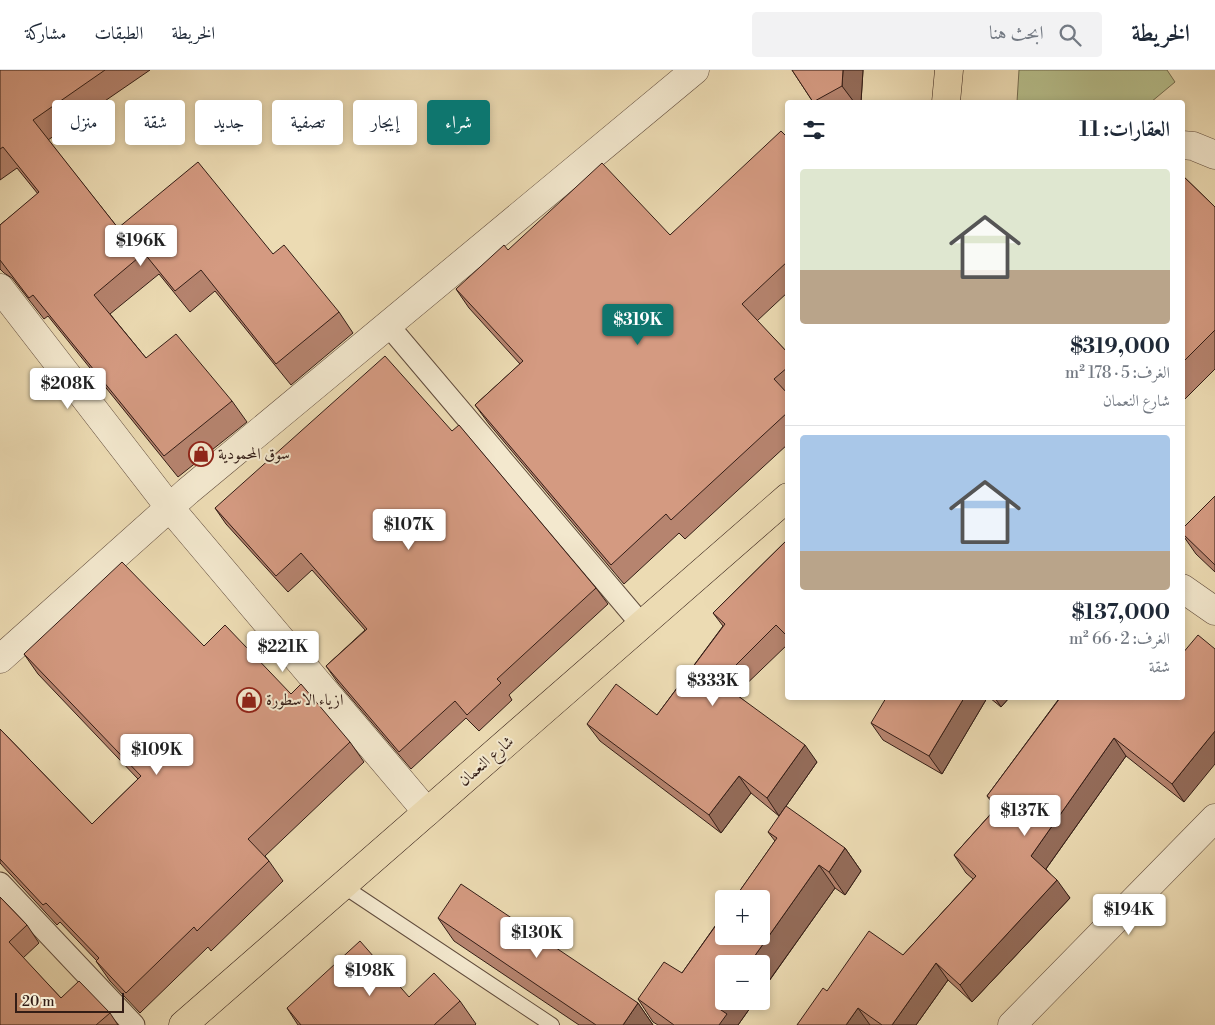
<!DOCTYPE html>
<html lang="ar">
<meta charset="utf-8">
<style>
:root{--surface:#fff;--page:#f2f2f3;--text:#1f2937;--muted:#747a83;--line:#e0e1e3;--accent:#0f766e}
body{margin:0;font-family:"Libre Bodoni",Amiri,serif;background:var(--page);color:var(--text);direction:rtl;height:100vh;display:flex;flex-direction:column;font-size:19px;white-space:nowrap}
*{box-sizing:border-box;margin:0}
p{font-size:16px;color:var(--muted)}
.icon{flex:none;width:28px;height:28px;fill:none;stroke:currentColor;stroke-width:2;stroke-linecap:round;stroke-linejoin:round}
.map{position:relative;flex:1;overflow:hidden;direction:ltr}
.panel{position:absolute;left:785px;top:30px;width:400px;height:600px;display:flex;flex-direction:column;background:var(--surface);border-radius:5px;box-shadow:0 2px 8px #0003;direction:rtl}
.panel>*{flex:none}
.banner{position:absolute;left:15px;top:30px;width:475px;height:45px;direction:rtl;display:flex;gap:10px}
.buttons{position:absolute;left:715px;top:820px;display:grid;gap:10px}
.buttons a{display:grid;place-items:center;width:55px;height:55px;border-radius:5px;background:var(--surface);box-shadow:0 2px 8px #0003;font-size:25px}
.scale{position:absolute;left:15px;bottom:12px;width:109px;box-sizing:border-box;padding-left:5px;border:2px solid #331d16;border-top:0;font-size:14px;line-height:18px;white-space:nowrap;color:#331d16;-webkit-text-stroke:4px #f3e8ce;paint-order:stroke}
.price{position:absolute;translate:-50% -42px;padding:0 11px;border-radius:5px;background:#fff;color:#222;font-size:16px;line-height:32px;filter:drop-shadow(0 1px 2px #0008)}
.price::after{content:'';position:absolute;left:50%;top:30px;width:15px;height:11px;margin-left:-8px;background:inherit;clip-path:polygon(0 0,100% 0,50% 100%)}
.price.selected{background:var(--accent);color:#fff}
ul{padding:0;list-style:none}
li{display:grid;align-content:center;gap:10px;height:265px;padding:0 15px}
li+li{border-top:1px solid var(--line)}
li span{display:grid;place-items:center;height:155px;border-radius:5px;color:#555}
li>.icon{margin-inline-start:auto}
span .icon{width:90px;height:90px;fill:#fffc;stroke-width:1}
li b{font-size:21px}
h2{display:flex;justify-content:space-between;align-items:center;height:60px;padding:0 15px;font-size:21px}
.chip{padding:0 18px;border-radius:5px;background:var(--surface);box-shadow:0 2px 8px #0003;font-size:18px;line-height:45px}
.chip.selected{background:var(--accent);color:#fff}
header{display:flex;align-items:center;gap:30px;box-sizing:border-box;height:70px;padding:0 25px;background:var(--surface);border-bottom:1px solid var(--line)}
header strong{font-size:24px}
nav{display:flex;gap:28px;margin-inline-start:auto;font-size:18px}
.search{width:350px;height:45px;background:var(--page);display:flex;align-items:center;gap:12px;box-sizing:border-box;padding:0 18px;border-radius:5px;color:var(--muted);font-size:19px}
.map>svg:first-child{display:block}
.green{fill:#b7c08d;stroke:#756e52}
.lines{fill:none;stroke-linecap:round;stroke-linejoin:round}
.service-casing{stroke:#614c3d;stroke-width:16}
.pedestrian-casing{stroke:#614c3d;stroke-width:23}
.minor-casing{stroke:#614c3d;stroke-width:29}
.tertiary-casing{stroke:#614c3d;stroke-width:29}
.primary-casing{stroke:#331d16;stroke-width:29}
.service{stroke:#f3e8ce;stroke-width:14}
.pedestrian{stroke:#f3e8ce;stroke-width:21}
.minor{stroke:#f3e8ce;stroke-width:28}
.tertiary{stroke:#f3e8ce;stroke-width:28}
.primary{stroke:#ecdbb3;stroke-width:28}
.wall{fill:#b6846f;stroke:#331d16}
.shaded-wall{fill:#946c5a;stroke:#331d16}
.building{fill:#d49a81;stroke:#331d16}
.labels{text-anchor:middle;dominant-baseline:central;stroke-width:4;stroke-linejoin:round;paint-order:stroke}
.poi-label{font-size:16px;fill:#331d16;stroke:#f3e8ce;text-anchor:start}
.street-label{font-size:16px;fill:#331d16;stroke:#f3e8ce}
</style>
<header>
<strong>الخريطة</strong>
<div class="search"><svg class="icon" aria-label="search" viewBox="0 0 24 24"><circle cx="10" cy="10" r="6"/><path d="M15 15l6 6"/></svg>ابحث هنا</div>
<nav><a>الخريطة</a><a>الطبقات</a><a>مشاركة</a></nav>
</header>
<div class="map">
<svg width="1215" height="955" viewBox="0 0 1215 955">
<rect width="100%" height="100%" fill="#ecdbb3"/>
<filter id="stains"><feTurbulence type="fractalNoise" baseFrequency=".004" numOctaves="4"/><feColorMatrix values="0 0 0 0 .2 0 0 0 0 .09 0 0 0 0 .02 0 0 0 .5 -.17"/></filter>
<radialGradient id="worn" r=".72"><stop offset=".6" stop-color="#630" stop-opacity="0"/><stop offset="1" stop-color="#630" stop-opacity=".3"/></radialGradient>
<path class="green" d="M1019,0H1167L1175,12L1151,32H1017Z"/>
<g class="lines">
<defs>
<path id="service" d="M343,816L552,955"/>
<g id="pedestrian">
<path d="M388,255L642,555"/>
<path d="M0,813L134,955"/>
</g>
<g id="minor">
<path d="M0,218L170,438L427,742"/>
<path d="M1182,518L1215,541"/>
<path d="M0,589L188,421L695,0"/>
<path d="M1012,955L1215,748"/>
</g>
<path id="tertiary" d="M1182,75L1193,76L1215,85"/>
<g id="primary">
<path d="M946,32L949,0"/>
<path d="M183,955L788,427"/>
</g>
</defs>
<use href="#service" class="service-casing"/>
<use href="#pedestrian" class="pedestrian-casing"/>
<use href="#minor" class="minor-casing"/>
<use href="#tertiary" class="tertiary-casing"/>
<use href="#primary" class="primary-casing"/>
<use href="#service" class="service"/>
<use href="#pedestrian" class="pedestrian"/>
<use href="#minor" class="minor"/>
<use href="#tertiary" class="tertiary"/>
<use href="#primary" class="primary"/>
</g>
<g class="wall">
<path d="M0,0H150L48,70L118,158L273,184L339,242L353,263L291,315L215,221L190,242L159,204L110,244L146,288L232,331L247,352L178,407L48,246L44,249L12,208L4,203L0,199V155L38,124L17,98L0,110Z"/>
<path d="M792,0H863L861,32H813Z"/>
<path d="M788,68V222L757,251L788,283V374L685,469L679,463L624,514L489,354L475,335L520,294L469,238L456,219L508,180L670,165Z"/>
<path d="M1182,105L1215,137V299L1182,332Z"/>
<path d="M452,361L596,518L608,534L509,625L512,630L479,661L466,648L411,699L338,613L326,596L365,560L312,500L288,522L226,454L215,438Z"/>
<path d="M1215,426V502L1196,484L1182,464V459Z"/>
<path d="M788,469V574L736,624L817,692L779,746L751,723L721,763L600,671L587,654L657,645L723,556L713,543Z"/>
<path d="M204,576L291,624L350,672L364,692L265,786L269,791L283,811L211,881L208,877L140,943L110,911L96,891H97L60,852L57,855L0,793V659L92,754L138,709L38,604L24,584Z"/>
<path d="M987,628L942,704L883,670L871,653Z"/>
<path d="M990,628H1009L1001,637Z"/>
<path d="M1055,628H1182L1184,732L1126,686L1046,799L1070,828L972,932L948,910L916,955H797L827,921L903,885L973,809L966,803L954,785L996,738L987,726L1058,630Z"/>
<path d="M768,762L845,778L861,801L845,825L835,818L738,955H658L653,952L638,929L682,903L775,771Z"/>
<path d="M0,827L27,855L39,873L23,888L61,928L110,943L118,955H0Z"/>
<path d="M438,848L638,933L653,955H579L454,871Z"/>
<path d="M460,931L476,954L475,955H298L287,938Z"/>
</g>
<g class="shaded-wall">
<path d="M843,0H863L861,32H854L842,16Z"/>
<path d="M964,628H987L942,704L929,686Z"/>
<path d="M995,628H1009L1001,637Z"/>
<path d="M1215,661V694L1184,732L1172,714Z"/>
<path d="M1114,668L1126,686L1043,803L1031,786Z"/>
<path d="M805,675L817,692L779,746L767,728Z"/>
<path d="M739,706L751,723L721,763L709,745Z"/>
<path d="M845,778L861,801L845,825L829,802Z"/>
<path d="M819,795L835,818L761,922V894H749Z"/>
<path d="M1057,810L1070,828L972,932L960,915Z"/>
<path d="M936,893L948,910L916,955H892Z"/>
<path d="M724,930V931H755L738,955H719L718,938Z"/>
<path d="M638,933L653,955H623Z"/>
<path d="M858,938L870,955H846Z"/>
</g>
<g class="building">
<path d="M0,0H105L33,50L118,158L198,92L273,184L284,175L339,242L276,294L201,200L175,221L144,183L94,225L146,288L176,264L232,331L164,386L33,225L29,228L0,190V155L39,122L3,77L0,79Z"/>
<path d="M792,0H843L842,16L813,32Z"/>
<path d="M781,61L788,68V191L742,234L788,283V297L774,309L788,324V342L671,450L666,444L611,495L475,335L523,291L456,219L504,175L508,180L602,93L670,165Z"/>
<path d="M1182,105L1215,137V260L1182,293Z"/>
<path d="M385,286L452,361L459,355L596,518L497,609L501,613L467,645L455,631L399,682L326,596L367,559L301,483L276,506L215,438Z"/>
<path d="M1215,426V495L1182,463V459Z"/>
<path d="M788,469V567L776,555L719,612L805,675L767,728L739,706L709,745L587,654L616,614L657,645L725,554L713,543Z"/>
<path d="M122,492L204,576L225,555L291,624L301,614L350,672L248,769L269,791L197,861L194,857L126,923L96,891L99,888L46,833L43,835L0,789V659L92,754L141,706L24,584Z"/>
<path d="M1198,565L1215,579V661L1172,714L1114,668L1031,786L1057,810L960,915L936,893L892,955H882L858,938L846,955H797L823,918L827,921L869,861L903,885L976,806L954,785L999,735L987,726L1060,628H1182V584Z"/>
<path d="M886,628H964L929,686L871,653Z"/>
<path d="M786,736L845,778L829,802L819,795L749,894H724V930L718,938L727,944L719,955H674L638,929L664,892L682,903L724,844V866H761V829H734L777,768L768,762Z"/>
<path d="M461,814L638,933L623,955H596L438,848Z"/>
<path d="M0,827L27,855L9,872L61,928L79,911L110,943L96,955H0Z"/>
<path d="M360,871L409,927L434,903L460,931L434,955H301L287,938Z"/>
</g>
<defs>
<symbol id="shop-ring" viewBox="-11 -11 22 22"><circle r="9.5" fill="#f3e8ce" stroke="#8f2418" stroke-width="1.5"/><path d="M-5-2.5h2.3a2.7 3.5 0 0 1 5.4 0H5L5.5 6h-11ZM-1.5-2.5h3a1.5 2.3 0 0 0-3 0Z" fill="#8f2418"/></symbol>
</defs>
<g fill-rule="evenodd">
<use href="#shop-ring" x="187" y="370" width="28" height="28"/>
<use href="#shop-ring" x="235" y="616" width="28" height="28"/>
</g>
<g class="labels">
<g class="poi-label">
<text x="218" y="384">سوق المحمودية</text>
<text x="266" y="630">ازياء الاسطورة</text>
</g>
<g class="street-label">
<text transform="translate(486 691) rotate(-41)">شارع النعمان</text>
</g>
</g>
<rect width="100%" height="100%" filter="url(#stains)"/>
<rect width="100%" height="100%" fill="url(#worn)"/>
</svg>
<div class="buttons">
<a>+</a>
<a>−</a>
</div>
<div class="scale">20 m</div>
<b class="price" style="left:141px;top:197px">$196K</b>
<b class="price selected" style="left:638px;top:276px">$319K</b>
<b class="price" style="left:68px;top:340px">$208K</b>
<b class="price" style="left:409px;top:481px">$107K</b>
<b class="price" style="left:283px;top:603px">$221K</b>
<b class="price" style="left:713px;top:637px">$333K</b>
<b class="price" style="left:157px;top:706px">$109K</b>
<b class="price" style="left:1025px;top:767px">$137K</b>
<b class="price" style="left:1129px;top:866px">$194K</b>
<b class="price" style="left:537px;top:889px">$130K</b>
<b class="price" style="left:370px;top:927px">$198K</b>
<div class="banner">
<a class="chip selected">شراء</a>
<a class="chip">إيجار</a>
<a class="chip">تصفية</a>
<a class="chip">جديد</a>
<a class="chip">شقة</a>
<a class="chip">منزل</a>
</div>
<section class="panel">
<h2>العقارات: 11<svg class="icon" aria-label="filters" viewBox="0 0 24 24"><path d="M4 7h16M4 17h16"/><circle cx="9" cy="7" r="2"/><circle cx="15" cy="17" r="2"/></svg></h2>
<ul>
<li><span style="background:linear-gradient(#dfe7d0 65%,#b9a48a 0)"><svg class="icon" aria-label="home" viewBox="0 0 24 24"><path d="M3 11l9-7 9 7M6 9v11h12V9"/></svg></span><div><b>$319,000</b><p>الغرف: 5 · 178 m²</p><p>شارع النعمان</p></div></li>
<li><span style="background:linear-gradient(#a9c7e8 75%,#b9a48a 0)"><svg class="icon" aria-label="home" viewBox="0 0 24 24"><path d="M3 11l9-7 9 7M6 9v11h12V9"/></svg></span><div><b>$137,000</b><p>الغرف: 2 · 66 m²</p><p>شقة</p></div></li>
</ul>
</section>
</div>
